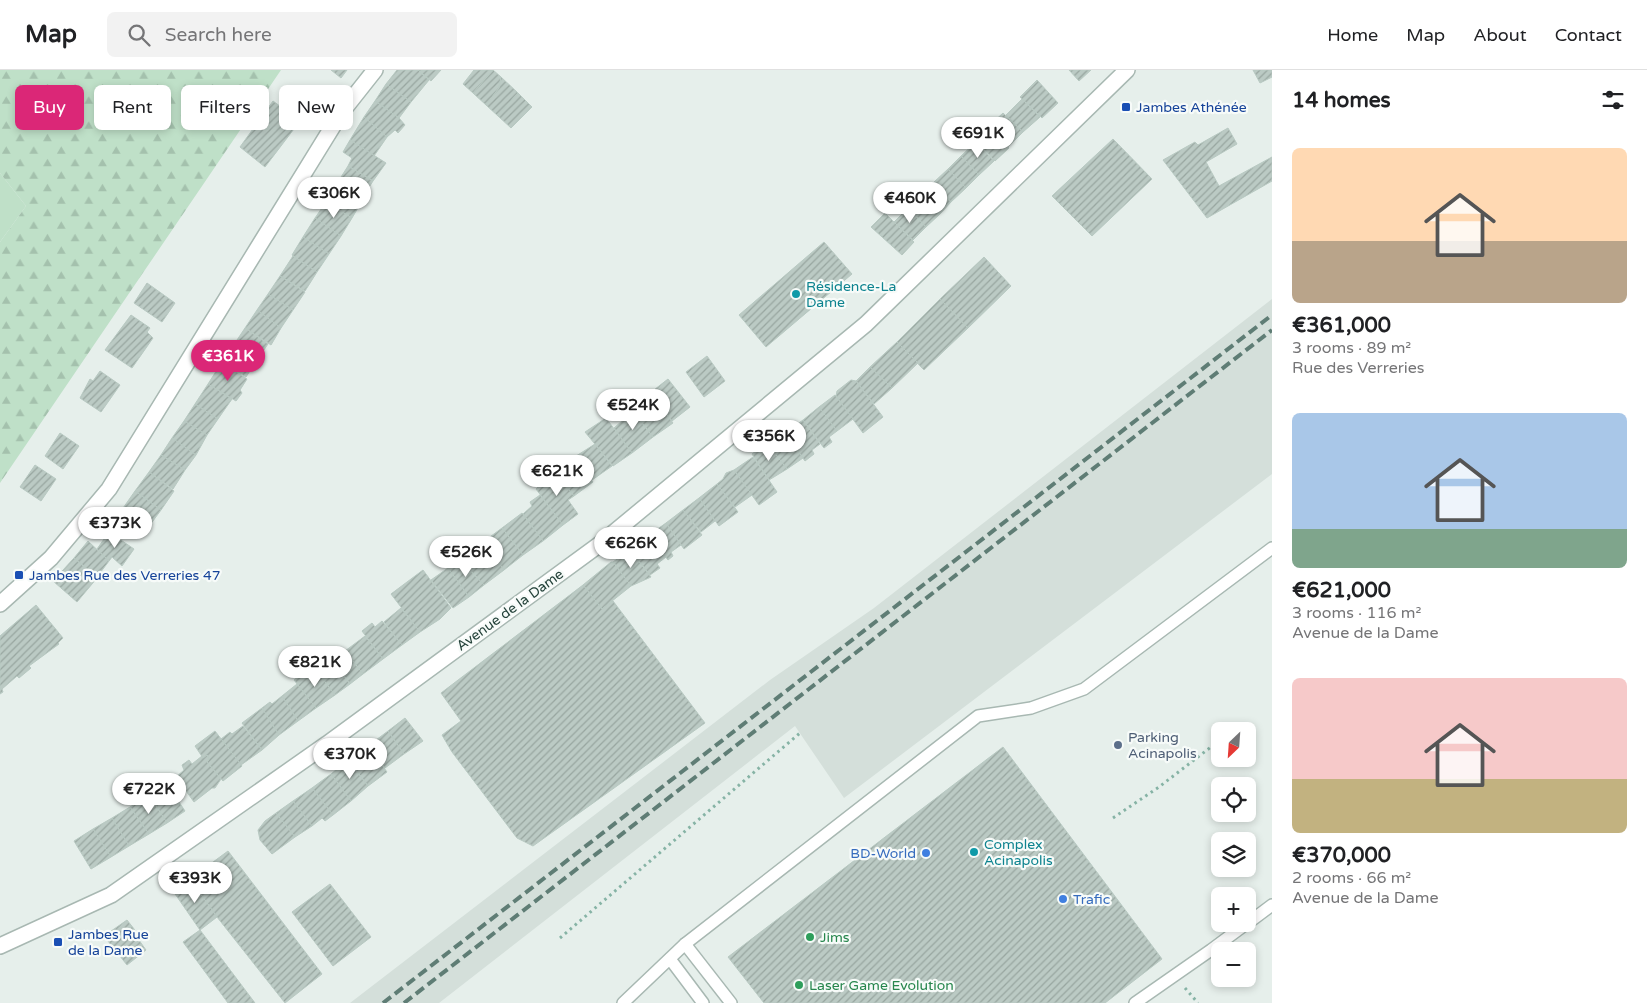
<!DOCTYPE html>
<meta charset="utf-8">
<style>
:root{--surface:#fff;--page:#f2f2f2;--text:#202124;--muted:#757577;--line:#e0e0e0;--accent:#db2777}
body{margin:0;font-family:"Varela Round",sans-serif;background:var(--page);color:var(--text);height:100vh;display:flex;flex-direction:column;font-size:19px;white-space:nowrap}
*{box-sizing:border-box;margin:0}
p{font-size:16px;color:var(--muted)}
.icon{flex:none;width:28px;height:28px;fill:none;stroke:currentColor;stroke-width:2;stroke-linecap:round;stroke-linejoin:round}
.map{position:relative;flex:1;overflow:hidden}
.side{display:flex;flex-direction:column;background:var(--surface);width:375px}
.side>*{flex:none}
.hud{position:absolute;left:15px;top:15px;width:475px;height:45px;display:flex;gap:10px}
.needle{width:32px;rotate:205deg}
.buttons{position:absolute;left:1211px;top:652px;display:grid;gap:10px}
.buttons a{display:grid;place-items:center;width:45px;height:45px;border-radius:8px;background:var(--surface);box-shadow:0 2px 8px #0003;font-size:25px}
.price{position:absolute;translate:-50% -42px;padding:0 11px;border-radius:18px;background:#fff;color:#222;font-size:16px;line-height:32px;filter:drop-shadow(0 1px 2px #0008)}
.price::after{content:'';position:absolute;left:50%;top:30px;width:15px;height:11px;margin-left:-8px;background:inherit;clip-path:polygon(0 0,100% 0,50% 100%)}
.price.selected{background:var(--accent);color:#fff}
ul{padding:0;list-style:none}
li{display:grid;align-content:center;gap:10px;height:265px;padding:0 20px}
li span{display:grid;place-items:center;height:155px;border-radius:8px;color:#555}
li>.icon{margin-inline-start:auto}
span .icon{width:90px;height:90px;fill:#fffc;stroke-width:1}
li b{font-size:21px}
h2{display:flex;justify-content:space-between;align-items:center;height:60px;padding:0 20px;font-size:21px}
.tag{padding:0 18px;border-radius:8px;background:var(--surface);box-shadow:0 2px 8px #0003;font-size:18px;line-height:45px}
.tag.selected{background:var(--accent);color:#fff}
header{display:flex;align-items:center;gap:30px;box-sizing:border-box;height:70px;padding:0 25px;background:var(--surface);border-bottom:1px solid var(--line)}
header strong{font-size:24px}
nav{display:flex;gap:28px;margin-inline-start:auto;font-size:18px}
.search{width:350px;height:45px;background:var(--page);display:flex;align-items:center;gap:12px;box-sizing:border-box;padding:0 18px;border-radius:8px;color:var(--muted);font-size:19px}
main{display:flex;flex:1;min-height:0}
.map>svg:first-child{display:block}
.built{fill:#d4dfda}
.grass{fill:#bfe0c8}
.forest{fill:url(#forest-firs)}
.building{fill:url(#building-hatch);stroke:#b8c9c2}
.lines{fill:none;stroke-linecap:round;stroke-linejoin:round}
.service-casing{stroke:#a8b8b2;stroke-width:14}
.minor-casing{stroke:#a8b8b2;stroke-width:18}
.path{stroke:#86b3a5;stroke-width:3;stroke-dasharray:2.5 4;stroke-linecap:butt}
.service{stroke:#fff;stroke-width:11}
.minor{stroke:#fff;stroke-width:15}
.rail{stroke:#5f7d75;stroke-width:4;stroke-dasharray:10 5;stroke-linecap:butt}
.transit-dot{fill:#1a4fb4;stroke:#f7fbf9;stroke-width:2}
.culture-dot{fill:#0f9aa8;stroke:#f7fbf9;stroke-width:2}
.service-dot{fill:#5c6f8a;stroke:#f7fbf9;stroke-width:2}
.shop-dot{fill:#3f7fe0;stroke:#f7fbf9;stroke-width:2}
.leisure-dot{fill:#2e9e5b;stroke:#f7fbf9;stroke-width:2}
.labels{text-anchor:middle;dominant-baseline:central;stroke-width:4.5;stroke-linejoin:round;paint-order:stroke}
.transit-label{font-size:14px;fill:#164399;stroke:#f7fbf9;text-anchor:start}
.culture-label{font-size:14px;fill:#0d838f;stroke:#f7fbf9;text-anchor:start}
.street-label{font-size:14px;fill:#24423a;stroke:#f7fbf9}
.service-label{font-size:14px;fill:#4e5e75;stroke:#f7fbf9;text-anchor:start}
.shop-label{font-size:14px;fill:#366cbe;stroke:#f7fbf9;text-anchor:end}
.leisure-label{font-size:14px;fill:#27864d;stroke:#f7fbf9;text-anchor:start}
</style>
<header>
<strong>Map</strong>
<div class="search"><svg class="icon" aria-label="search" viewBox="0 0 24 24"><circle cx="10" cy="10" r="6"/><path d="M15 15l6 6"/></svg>Search here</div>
<nav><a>Home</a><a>Map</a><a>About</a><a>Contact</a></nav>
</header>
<main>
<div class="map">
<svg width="1272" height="933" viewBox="0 0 1272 933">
<defs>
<pattern id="forest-firs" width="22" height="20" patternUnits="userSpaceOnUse" patternTransform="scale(1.25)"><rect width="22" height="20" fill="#bfe0c8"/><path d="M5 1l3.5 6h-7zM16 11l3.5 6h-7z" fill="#a4c1ad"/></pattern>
<pattern id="building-hatch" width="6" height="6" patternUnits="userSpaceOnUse" patternTransform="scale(1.25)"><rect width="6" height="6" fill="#bbcac4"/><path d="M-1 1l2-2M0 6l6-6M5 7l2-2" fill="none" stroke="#98a6a0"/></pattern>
</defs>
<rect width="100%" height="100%" fill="#e6efeb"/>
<path class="built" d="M1272,229V404L844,728L795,656L439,933H350L770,610L874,538Z"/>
<path class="grass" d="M0,103L26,136L0,172Z"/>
<path class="forest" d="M0,0H281L0,413V172L26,136L0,103Z"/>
<g class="building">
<path d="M331,0H347L341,8Z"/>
<path d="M397,0H418L429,10L411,32L386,14Z"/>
<path d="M418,0H441L431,11Z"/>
<path d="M474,0H493L473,23L463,14Z"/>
<path d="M493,0L501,7L499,18L486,35L473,23Z"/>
<path d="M1069,0H1091L1079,11Z"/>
<path d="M1253,0H1272V7L1260,13Z"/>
<path d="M501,7L518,23L498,46L486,35L499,18Z"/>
<path d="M1037,10L1058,33L1042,48L1020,27Z"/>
<path d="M386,14L411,32L399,48L375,31Z"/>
<path d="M518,23L532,37L511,58L498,46Z"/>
<path d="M1022,29L1040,47L1023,62L1006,45Z"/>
<path d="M273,31L300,51L265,97L240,77Z"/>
<path d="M375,31L399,48L405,55L398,63L395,60L387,67L364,47Z"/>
<path d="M1003,43L1023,62L1008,77L988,57Z"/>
<path d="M364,47L387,67L374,86L350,70Z"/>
<path d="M988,57L1009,78L995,91L975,70Z"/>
<path d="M1228,58L1237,74L1206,92L1219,116L1272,87V111L1207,148L1163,90L1195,72L1198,75Z"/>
<path d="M1113,69L1152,109L1092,166L1052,126Z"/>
<path d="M350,70L386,93L373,111L348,96L352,88L343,82Z"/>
<path d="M976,72L994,91L979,105L961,86Z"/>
<path d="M961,86L979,105L966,118L948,99Z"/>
<path d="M348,96L373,111L361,130L336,115Z"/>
<path d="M948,99L966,118L951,132L934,112Z"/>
<path d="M934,112L951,132L940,144L922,124Z"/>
<path d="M336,115L362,131L352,148L326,132Z"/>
<path d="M922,124L940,144L926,157L908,138Z"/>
<path d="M326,132L352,148L341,166L315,148Z"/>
<path d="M908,138L926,157L913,170L894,152Z"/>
<path d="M885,143L914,172L902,185L871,157Z"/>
<path d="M315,148L341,166L329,184L303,167Z"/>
<path d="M303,167L329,184L317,202L292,185Z"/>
<path d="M824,172L852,204L766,277L739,245Z"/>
<path d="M293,186L317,202L305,221L280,206Z"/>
<path d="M984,187L1011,216L968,258L940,229Z"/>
<path d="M280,206L305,222L293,240L268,224Z"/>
<path d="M147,213L175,233L162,252L134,233Z"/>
<path d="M268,224L293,240L281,258L257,240Z"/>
<path d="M940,229L968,258L924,300L897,272Z"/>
<path d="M257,240L281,258L271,275L245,258Z"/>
<path d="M131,245L150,258L147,262L153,268L132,298L105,280Z"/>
<path d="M245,258L268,274L257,290L233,276Z"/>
<path d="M897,272L918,293L892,318L870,297Z"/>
<path d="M233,276L257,290L246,307L222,292Z"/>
<path d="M707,286L725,311L704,327L686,302Z"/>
<path d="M222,292L247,309L240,320L242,323L236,331L208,314Z"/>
<path d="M870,297L892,318L874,334L856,311Z"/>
<path d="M100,301L120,315L101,342L80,328L90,309L93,311Z"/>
<path d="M668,309L690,337L672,351L650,323Z"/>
<path d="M851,310L856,311L883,347L863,363L836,326L837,321Z"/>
<path d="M208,314L232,329L218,349L195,334Z"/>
<path d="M650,323L673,353L653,367L634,342L642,335L640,331Z"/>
<path d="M835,325L853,349L837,361L819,337Z"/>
<path d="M195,334L218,349L207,365L184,351Z"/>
<path d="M819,337L837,361L829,367L832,372L824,378L803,350Z"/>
<path d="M630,338L653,367L632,383L614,358L622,351L620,347Z"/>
<path d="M606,348L632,383L613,396L585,362Z"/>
<path d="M803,350L820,374L812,380L814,384L805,391L785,363Z"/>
<path d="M184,351L207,365L196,385L172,368Z"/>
<path d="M60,363L79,376L63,399L45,386Z"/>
<path d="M785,363L803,388L787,399L768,375Z"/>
<path d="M172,368L196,385L185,400L161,385Z"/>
<path d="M767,373L787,399L769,410L752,384Z"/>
<path d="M595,374L612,396L592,410L573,388Z"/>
<path d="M161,385L185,400L173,419L149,402Z"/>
<path d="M753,387L777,422L759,435L734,400Z"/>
<path d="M573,388L593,412L574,426L555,402Z"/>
<path d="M35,395L56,409L41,431L20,417Z"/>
<path d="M734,400L752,425L735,437L717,414L723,409L726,403Z"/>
<path d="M554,401L574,426L568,430L578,444L563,455L536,419L540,415V412Z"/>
<path d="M149,402L174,421L161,440L135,421Z"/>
<path d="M717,414L738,442L719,456L699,428Z"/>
<path d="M135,421L161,440L147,459L121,441Z"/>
<path d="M540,425L563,455L543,471L523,444L532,436L530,432Z"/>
<path d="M699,428L715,451L701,462L683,440Z"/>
<path d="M683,440L702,465L684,479L666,453Z"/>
<path d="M522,443L543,471L523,485L502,458Z"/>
<path d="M666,453L681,475L671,482L673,486L668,490L649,465Z"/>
<path d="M502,458L523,485L504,500L483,472Z"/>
<path d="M109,462L134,479L122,496L112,487L109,491L97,479Z"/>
<path d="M649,465L666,487L657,494L660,498L650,505L630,480Z"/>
<path d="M88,471L109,491L97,507L74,488Z"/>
<path d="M483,472L504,500L484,515L456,485L469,475L473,480Z"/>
<path d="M630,480L651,507L631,516L613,492Z"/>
<path d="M74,488L97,508L77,532L53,511Z"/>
<path d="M454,492L458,495L462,492L484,515L469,527L448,498Z"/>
<path d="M611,492H613L631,516L602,539L583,515Z"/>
<path d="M448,498L469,527L453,538L431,510Z"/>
<path d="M423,500L451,538L440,549L420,562L391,524Z"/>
<path d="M583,515L602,539L613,531L705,653L533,776L517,768L452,682L442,665L461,651L441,623Z"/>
<path d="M36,535L63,568L58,573L59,574L29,596L31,598L19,608L17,606L2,619L3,622L0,624V566Z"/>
<path d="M401,538L420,562L402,575L384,552Z"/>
<path d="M382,551L402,575L383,589L362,561L372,553L375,557Z"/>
<path d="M365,566L383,589L363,604L345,581Z"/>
<path d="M346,582L363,604L350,614L334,592Z"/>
<path d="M332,591L350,614L335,625L317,602Z"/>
<path d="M316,600L335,625L316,638L294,610L303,603L306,607Z"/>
<path d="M297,614L316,638L298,651L282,626Z"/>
<path d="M282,626L298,651L279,665L262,638L270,632L272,634Z"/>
<path d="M262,638L279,665L262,680L242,653Z"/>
<path d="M405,648L423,671L404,684L388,661Z"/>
<path d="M243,656L262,680L241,695L221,669L230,662L232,664Z"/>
<path d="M215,661L242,696L223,711L207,692L209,689L207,685L203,688L195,676Z"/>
<path d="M388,661L404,684L385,698L368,676Z"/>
<path d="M368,676L387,702L368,716L348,690Z"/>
<path d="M1003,677L1162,889L1105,933H764L728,887Z"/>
<path d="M207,685L209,689L207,692L221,709L215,718H212L194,732L176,707L184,700L182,695L189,690L192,694L202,686L203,688Z"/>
<path d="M348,690L368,716L351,731L331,704Z"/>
<path d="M331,704L351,731L333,745L312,718Z"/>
<path d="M167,714L185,741L167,753L149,725Z"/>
<path d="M312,718L333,745L325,751L322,748L312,756L293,731Z"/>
<path d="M149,725L167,753L149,764L130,737Z"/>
<path d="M293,731L312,756L295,767L276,743Z"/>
<path d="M130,737L149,764L129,776L112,748Z"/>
<path d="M276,743L295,767L272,784L260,770L258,760L265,751Z"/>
<path d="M112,748L129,776L111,787L93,759Z"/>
<path d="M93,759L111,787L91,799L74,771Z"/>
<path d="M228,781L322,904L285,933L217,847L190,809Z"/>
<path d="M190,809L217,847L200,860L173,821Z"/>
<path d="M330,814L371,867L333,896L292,842Z"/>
<path d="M127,850L138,864L136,866L146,880L127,895L104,866Z"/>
<path d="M200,860L255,933H228L183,872Z"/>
</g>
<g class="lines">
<defs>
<g id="service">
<path d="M1248,853L1272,835"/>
<path d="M685,874L731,933"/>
<path d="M670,889L703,933"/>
<path d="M623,933L685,874L978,646L1031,638L1084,619L1272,478"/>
<path d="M1135,933L1211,880L1246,854"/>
</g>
<g id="minor">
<path d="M0,534L51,488L109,419L341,43L375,0"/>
<path d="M0,876L111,825L327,674L600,474L866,254L1127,0"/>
</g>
</defs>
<use href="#service" class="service-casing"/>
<use href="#minor" class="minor-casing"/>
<g class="path">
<path d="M1113,748L1159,717L1220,670"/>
<path d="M560,868L800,663"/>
<path d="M1185,918L1198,933"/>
</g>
<use href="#service" class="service"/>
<use href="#minor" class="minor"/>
<g class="rail">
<path d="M383,933L1272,245"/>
<path d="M404,933L1272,260"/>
</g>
</g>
<g class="transit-dot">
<rect x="1121" y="32" width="10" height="10" rx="2.5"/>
<rect x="14" y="500" width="10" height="10" rx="2.5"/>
<rect x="53" y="867" width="10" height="10" rx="2.5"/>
</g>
<g class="culture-dot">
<circle cx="796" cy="224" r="5"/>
<circle cx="974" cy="782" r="5"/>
</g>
<circle class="service-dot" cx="1118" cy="675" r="5"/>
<g class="shop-dot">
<circle cx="926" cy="783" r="5"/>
<circle cx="1063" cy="829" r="5"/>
</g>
<g class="leisure-dot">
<circle cx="810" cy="867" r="5"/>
<circle cx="799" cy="915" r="5"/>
</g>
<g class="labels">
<g class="transit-label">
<text x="1136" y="37">Jambes Athénée</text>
<text x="29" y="505">Jambes Rue des Verreries 47</text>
<text x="68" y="864">Jambes Rue<tspan x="68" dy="16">de la Dame</tspan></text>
</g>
<g class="culture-label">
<text x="806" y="216">Résidence-La<tspan x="806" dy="16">Dame</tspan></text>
<text x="984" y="774">Complex<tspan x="984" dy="16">Acinapolis</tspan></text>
</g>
<g class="street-label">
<text transform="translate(510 540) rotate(-36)">Avenue de la Dame</text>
</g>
<g class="service-label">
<text x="1128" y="667">Parking<tspan x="1128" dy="16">Acinapolis</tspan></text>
</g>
<g class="shop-label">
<text x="916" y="783">BD-World</text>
<text x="1073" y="829" text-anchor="start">Trafic</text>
</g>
<g class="leisure-label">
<text x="820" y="867">Jims</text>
<text x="809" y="915">Laser Game Evolution</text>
</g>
</g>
</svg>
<div class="buttons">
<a><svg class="needle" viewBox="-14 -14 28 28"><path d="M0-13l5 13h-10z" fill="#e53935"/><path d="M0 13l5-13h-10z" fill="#757577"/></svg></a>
<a><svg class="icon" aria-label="locate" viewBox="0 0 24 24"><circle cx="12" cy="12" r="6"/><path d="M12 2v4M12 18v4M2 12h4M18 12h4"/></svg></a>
<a><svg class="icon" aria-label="layers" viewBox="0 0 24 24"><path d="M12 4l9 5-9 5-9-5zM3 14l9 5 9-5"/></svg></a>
<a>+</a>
<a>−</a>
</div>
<b class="price" style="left:978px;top:89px">€691K</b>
<b class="price" style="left:334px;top:149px">€306K</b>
<b class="price" style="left:910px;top:154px">€460K</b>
<b class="price selected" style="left:228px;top:312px">€361K</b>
<b class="price" style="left:633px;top:361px">€524K</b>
<b class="price" style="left:769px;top:392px">€356K</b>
<b class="price" style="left:557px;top:427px">€621K</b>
<b class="price" style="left:115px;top:479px">€373K</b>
<b class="price" style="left:631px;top:499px">€626K</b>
<b class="price" style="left:466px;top:508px">€526K</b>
<b class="price" style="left:315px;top:618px">€821K</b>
<b class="price" style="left:350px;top:710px">€370K</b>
<b class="price" style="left:149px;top:745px">€722K</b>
<b class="price" style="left:195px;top:834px">€393K</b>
<div class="hud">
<a class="tag selected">Buy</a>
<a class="tag">Rent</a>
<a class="tag">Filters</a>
<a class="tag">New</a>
</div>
</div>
<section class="side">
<h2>14 homes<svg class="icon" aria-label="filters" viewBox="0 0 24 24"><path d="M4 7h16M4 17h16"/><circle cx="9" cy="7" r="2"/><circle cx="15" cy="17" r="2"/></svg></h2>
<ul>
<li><span style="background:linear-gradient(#ffd9b3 60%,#b9a48a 0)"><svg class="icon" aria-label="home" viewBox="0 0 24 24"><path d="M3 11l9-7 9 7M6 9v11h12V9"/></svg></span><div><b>€361,000</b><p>3 rooms · 89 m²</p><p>Rue des Verreries</p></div></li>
<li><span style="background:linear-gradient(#a9c7e8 75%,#7fa58c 0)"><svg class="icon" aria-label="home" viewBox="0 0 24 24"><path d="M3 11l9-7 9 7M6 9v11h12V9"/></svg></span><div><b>€621,000</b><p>3 rooms · 116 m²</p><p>Avenue de la Dame</p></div></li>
<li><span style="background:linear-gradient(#f6c9c9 65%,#c2b280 0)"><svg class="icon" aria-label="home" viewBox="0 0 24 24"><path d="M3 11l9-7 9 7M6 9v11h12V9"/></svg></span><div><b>€370,000</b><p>2 rooms · 66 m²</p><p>Avenue de la Dame</p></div></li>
</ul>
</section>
</main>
